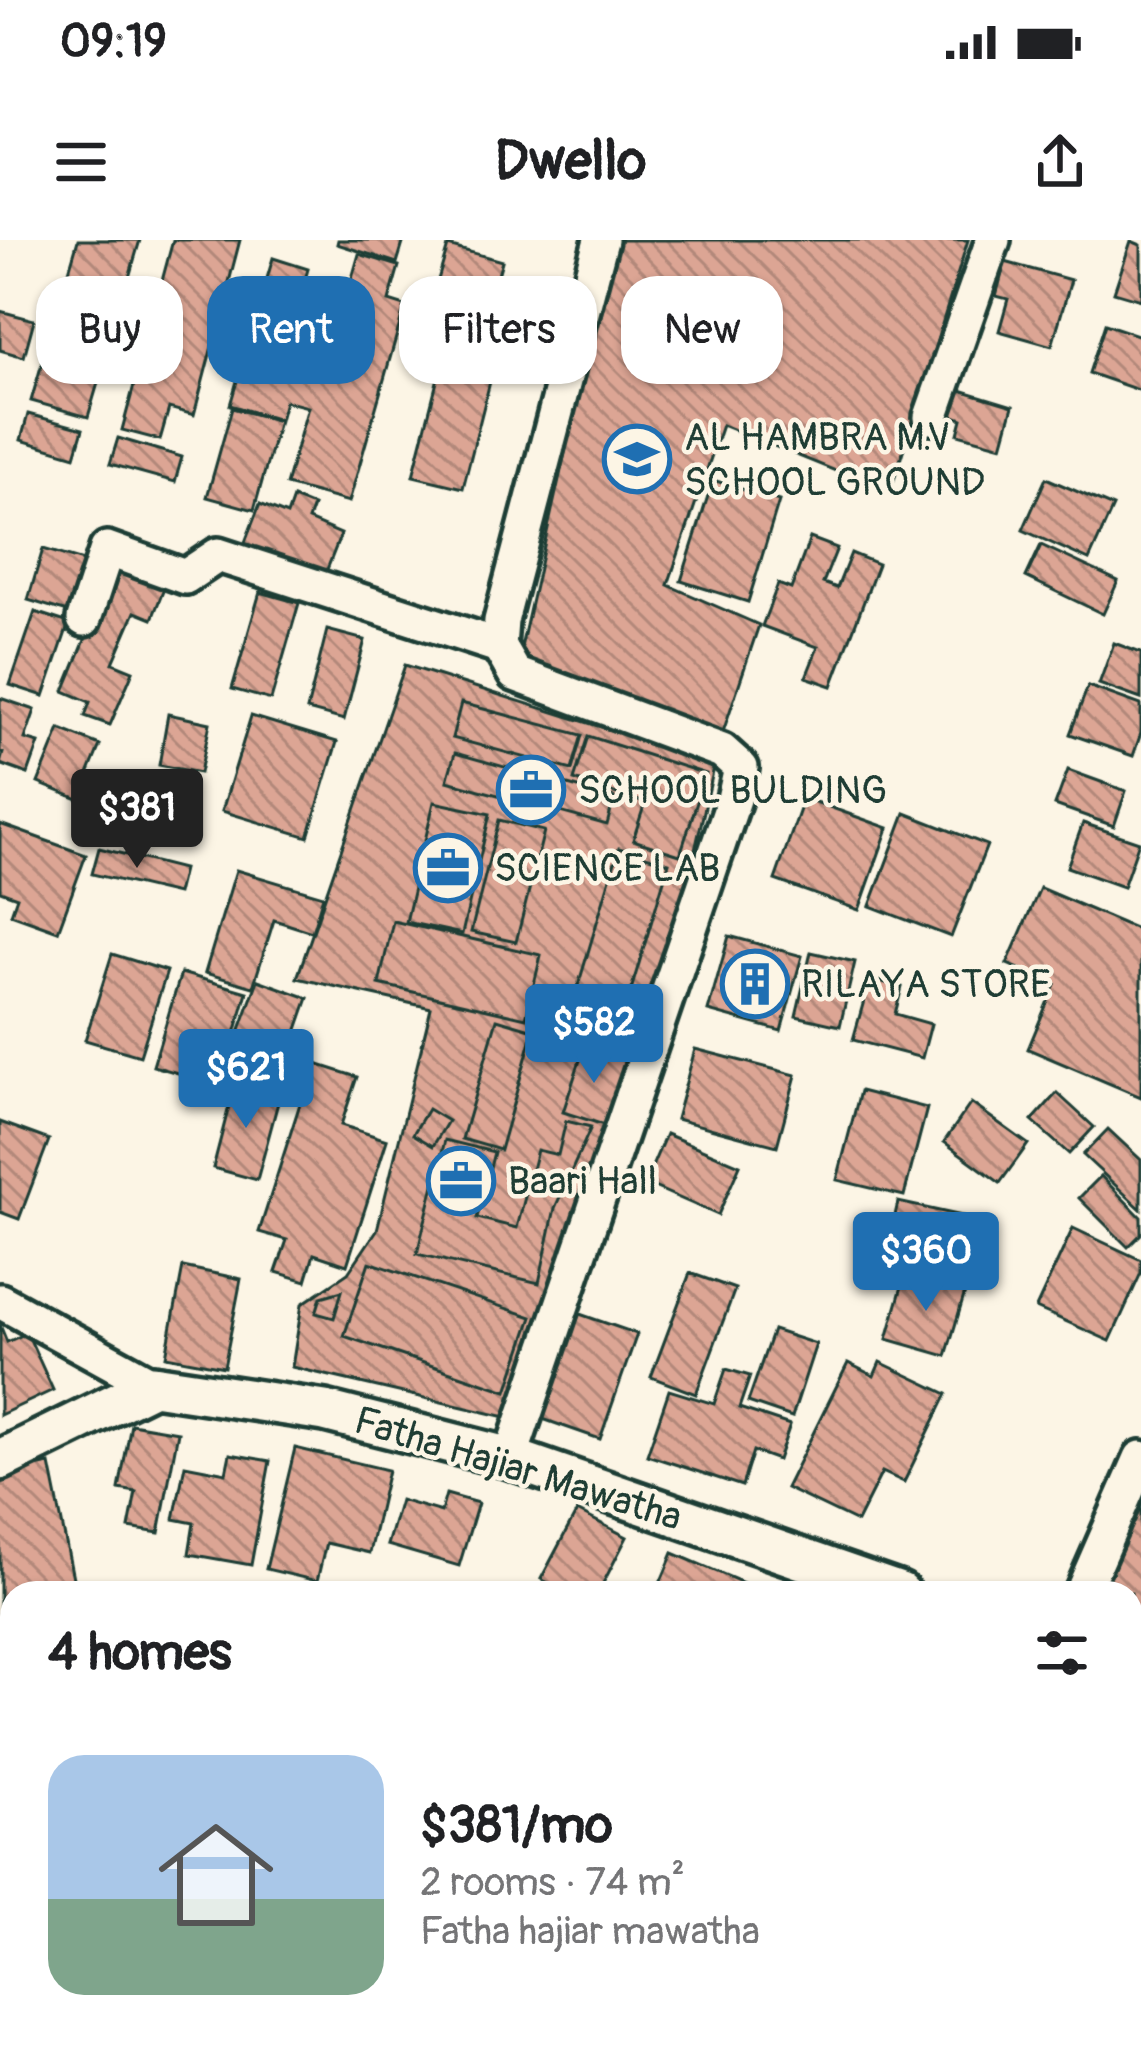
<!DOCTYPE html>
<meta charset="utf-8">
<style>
:root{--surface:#fff;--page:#f2f2f2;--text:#202124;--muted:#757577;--line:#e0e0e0;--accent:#1f6fb2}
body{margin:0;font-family:Pangolin,sans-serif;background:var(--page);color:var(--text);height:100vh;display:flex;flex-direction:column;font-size:45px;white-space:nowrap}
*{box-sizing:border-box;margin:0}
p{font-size:39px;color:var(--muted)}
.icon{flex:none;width:66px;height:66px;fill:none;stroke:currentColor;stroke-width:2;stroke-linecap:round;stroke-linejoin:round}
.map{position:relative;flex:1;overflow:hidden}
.side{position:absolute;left:0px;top:1341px;width:1143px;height:471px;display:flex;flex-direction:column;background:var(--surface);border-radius:36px 36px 0 0;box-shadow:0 3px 9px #0004}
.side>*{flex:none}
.hud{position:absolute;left:36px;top:36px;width:1071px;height:108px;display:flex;gap:24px}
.price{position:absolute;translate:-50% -102px;padding:0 27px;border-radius:12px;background:var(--accent);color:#fff;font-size:39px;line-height:78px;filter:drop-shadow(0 3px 6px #0008)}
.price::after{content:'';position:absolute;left:50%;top:72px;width:36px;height:27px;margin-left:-18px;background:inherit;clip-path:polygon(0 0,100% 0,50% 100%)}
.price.on{background:#222;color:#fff}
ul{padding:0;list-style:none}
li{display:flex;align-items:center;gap:36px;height:300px;padding:0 48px}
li+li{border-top:3px solid var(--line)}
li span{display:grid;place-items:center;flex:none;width:336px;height:240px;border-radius:36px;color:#555}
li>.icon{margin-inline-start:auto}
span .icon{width:144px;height:144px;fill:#fffc;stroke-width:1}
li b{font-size:51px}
h2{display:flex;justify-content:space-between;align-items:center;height:144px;padding:0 48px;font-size:51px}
.pill{padding:0 42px;border-radius:36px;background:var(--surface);box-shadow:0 3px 9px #0004;font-size:42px;line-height:108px}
.pill.on{background:var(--accent);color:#fff}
.status{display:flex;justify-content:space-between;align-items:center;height:84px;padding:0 60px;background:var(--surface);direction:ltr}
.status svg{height:33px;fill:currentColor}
header{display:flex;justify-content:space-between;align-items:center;height:156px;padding:0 48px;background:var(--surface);font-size:54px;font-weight:700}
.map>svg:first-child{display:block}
.building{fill:url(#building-back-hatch);stroke:#1f3d34;stroke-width:3}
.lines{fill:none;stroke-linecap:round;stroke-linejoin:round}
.minor-casing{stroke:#1f3d34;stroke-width:42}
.tertiary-casing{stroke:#1f3d34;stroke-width:48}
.minor{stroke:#fcf5e5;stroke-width:33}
.tertiary{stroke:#fcf5e5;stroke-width:39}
.labels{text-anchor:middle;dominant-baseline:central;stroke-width:9;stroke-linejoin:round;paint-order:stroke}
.poi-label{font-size:39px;fill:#1f3d34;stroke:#fcf5e5;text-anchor:start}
.street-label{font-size:39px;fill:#1f3d34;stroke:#fcf5e5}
</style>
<div class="status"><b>09:19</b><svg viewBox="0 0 49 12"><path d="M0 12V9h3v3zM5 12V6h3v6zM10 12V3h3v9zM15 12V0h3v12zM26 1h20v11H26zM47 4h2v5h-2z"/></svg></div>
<header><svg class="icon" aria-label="menu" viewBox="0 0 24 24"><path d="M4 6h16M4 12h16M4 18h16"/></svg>Dwello<svg class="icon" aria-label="share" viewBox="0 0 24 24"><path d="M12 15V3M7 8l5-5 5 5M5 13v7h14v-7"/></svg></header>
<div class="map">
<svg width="1141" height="1810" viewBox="0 0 1141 1810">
<defs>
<pattern id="building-back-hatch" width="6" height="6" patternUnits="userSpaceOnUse" patternTransform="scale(3)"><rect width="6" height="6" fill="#dca594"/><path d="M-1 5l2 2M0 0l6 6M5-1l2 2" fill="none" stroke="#b2887a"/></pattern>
</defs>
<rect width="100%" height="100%" fill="#fcf5e5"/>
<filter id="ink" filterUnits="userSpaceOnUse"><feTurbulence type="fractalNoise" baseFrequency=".00833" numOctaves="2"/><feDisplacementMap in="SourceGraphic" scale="24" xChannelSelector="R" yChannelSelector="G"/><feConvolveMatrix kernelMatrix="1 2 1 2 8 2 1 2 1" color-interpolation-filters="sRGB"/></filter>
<g filter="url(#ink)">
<g class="building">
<path d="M78,0H140L88,177L31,161Z"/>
<path d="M173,0H240L194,175L169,168L160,200L122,190Z"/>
<path d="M338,0H404L397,23L337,4Z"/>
<path d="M613,0H968L890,253L722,185L668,345L759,385L723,492L516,430Z"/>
<path d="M1131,1L1141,5V60L1114,52Z"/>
<path d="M448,6L502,21L482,92L427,77Z"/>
<path d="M359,14L399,26L389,61L405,66L349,262L286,245L308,167L285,161L280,180L230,165L273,18L308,29L288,100L331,112Z"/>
<path d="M1005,22L1071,40L1052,106L999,91L1008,59L996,56Z"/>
<path d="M0,71L34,80L24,117L0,110Z"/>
<path d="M1105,84L1141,96V151L1089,133Z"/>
<path d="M449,94L499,106L463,248L413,236Z"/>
<path d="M947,146L1013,166L1002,206L958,194L962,179L943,172Z"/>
<path d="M232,168L279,181L254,270L207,257Z"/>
<path d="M28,174L83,189L75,216L21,200Z"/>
<path d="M118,198L182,217L175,242L110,224Z"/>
<path d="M1046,238L1113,267L1089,320L1023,290Z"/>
<path d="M713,240L779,261L748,362L681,341Z"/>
<path d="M293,258L313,266L308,280L341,294L324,337L244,305L260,264L287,275Z"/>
<path d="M810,298L837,308L823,343L837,348L851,313L878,324L832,446L806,437L818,407L762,386L778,344L791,349Z"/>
<path d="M1041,305L1118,341L1103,374L1026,337Z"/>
<path d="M43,309L90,323L74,374L28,360Z"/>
<path d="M116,325L165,346L152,379L135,372L113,423L133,431L110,485L85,476L90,462L64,451Z"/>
<path d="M260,352L299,363L271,460L232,449Z"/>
<path d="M35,372L69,383L44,456L10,445Z"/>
<path d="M327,390L365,400L344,480L307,470Z"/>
<path d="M1114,403L1141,413V459L1099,444Z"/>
<path d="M405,425L715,523L676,693L510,1178L292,1127L302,1064L348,1033L377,990L431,768L297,738Z"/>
<path d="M1088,446L1141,465V493L1133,516L1070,494Z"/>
<path d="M0,458L35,470L25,499L39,503L28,534L0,524L3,513L0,512Z"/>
<path d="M461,463L582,495L572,530L452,498Z"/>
<path d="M168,474L210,483L200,533L159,525Z"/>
<path d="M251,476L337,502L308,597L222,571Z"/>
<path d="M60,489L100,505L78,559L38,543Z"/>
<path d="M588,496L706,534L680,615L633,600L645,563L574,540Z"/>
<path d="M455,513L614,558L607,585L447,541Z"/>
<path d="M1068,530L1126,551L1114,586L1055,565Z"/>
<path d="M804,558L888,588L859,670L775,640Z"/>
<path d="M434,562L490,574L462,694L406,682Z"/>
<path d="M905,573L987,605L951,697L870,666Z"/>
<path d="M499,580L544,591L516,702L471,692Z"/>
<path d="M1083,583L1139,602L1123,647L1067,627Z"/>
<path d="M0,584L86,615L58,691L11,674L17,657L0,651Z"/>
<path d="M99,608L183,629L177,654L92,634Z"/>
<path d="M619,608L669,623L617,797L567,783Z"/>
<path d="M236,630L323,656L312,692L274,680L253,747L205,733Z"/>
<path d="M1040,648L1141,691V857L1028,809L1055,744L1007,724Z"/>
<path d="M393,681L541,715L526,778L379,744Z"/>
<path d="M729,696L802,716L781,791L708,771Z"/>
<path d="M811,712L855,722L840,786L796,776Z"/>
<path d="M112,714L167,731L140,816L85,800Z"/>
<path d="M181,733L247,752L220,845L153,826Z"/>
<path d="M870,739L902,747L895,774L931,784L922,818L853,800Z"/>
<path d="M258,740L308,758L282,832L231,814Z"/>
<path d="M497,779L534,790L500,910L462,899Z"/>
<path d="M584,808L625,821L604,885L563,872Z"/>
<path d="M695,809L796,835L777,906L676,879Z"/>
<path d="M313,823L357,837L341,885L387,900L347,1025L314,1014L306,1041L276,1032L287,1000L259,992Z"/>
<path d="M235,843L280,855L257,940L213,928Z"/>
<path d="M860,851L927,868L904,956L837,940Z"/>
<path d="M1057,853L1094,887L1069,914L1032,881Z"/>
<path d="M971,863L1028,904L1000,943L944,902Z"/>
<path d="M428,869L448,881L433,906L413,894Z"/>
<path d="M566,881L591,887L555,968L539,1043L417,1014L445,900L494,912L477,978L517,988L537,910L558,915Z"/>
<path d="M0,882L49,900L19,979L0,972Z"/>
<path d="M1108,889L1141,920V969L1083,915Z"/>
<path d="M666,894L740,925L718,975L645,943Z"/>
<path d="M1101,936L1141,977V994L1128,1007L1079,958Z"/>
<path d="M898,962L985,981L975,1026L888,1007Z"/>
<path d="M1073,988L1141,1020V1033L1110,1101L1036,1068Z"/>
<path d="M369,1022L532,1077L507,1151L344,1096Z"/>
<path d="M183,1027L241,1039L224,1127L166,1116Z"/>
<path d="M906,1032L966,1049L946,1116L887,1099Z"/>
<path d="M690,1033L735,1049L696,1154L651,1137Z"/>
<path d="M342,1051L334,1078L316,1073L321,1057Z"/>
<path d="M574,1072L637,1094L600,1199L537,1177Z"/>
<path d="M0,1085L7,1102L27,1093L53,1150L0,1175Z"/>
<path d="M773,1090L816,1104L792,1177L748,1162Z"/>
<path d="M880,1122L947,1154L904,1242L882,1232L857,1282L786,1248L848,1123L874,1136Z"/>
<path d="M726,1129L750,1136L739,1168L790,1185L778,1220L753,1211L742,1246L647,1215L669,1150L714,1164Z"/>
<path d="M131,1184L178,1192L159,1293L129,1288L136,1252L119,1249Z"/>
<path d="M295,1208L388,1230L369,1313L326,1303L317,1341L266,1329Z"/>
<path d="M230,1214L270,1221L251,1325L189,1314L194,1283L174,1279L185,1225L226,1233Z"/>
<path d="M50,1224L76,1353H12V1369L0,1372V1234Z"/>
<path d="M1141,1253V1424L1131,1420V1353H1099Z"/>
<path d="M446,1254L478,1263L459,1326L387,1305L400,1260L441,1272Z"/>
<path d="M577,1271L627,1297L598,1353H567L541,1339Z"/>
<path d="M673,1313L746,1344L742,1353H656Z"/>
<path d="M1141,1550V1601L1131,1596V1569Z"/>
<path d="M1131,1644L1140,1646L1136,1659L1141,1660V1682L1137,1697L1131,1695Z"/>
</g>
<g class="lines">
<defs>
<g id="minor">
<path d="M931,177L993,0"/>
<path d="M84,379L107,309L185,337L218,315L499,406"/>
<path d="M0,1061L153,1145"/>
<path d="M510,1218L734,559L741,528L722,511L515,434L499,406L501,381L601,0"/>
<path d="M1082,1353L1141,1218"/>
</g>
<g id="tertiary">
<path d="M0,1220L153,1145L325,1171L510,1218L900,1353"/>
<path d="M1131,1450L1141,1455"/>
</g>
</defs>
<use href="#minor" class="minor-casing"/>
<use href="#tertiary" class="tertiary-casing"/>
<use href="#minor" class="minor"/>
<use href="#tertiary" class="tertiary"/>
</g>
</g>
<defs>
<symbol id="school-ring" viewBox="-11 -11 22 22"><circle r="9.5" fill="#fcf5e5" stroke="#1f6fb2" stroke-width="1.5"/><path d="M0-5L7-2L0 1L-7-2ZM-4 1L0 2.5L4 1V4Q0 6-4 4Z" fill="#1f6fb2"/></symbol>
<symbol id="office-ring" viewBox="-11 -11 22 22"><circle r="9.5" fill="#fcf5e5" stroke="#1f6fb2" stroke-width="1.5"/><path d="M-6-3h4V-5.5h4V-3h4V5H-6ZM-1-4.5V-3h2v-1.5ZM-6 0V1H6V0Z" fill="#1f6fb2"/></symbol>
<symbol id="building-ring" viewBox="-11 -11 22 22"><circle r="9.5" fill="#fcf5e5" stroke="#1f6fb2" stroke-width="1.5"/><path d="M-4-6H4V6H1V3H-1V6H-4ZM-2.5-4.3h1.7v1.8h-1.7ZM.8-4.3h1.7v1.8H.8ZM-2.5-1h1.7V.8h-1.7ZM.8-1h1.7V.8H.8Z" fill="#1f6fb2"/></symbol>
</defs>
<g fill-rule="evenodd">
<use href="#school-ring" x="599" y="181" width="76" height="76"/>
<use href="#office-ring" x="493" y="512" width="76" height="76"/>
<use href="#office-ring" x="410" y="590" width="76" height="76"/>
<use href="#building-ring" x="717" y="706" width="76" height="76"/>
<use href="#office-ring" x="423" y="903" width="76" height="76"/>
</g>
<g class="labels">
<g class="poi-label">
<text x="684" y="197">AL HAMBRA M.V<tspan x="684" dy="45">SCHOOL GROUND</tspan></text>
<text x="578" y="550">SCHOOL BULDING</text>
<text x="494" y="628">SCIENCE LAB</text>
<text x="801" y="744">RILAYA STORE</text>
<text x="508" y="941">Baari Hall</text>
</g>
<g class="street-label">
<text transform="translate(518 1229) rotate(17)">Fatha Hajiar Mawatha</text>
</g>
</g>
</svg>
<b class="price on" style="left:137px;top:631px">$381</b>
<b class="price" style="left:594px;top:846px">$582</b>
<b class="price" style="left:246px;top:891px">$621</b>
<b class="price" style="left:926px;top:1074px">$360</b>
<div class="hud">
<a class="pill">Buy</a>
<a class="pill on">Rent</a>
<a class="pill">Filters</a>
<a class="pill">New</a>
</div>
<section class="side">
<h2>4 homes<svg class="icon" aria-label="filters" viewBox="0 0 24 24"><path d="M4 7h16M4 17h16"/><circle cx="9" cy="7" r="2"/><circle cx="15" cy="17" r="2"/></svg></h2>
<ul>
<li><span style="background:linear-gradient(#a9c7e8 60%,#7fa58c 0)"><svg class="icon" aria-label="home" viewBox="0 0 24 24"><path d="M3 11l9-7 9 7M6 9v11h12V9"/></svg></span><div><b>$381/mo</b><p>2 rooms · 74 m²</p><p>Fatha hajiar mawatha</p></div></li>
</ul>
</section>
</div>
